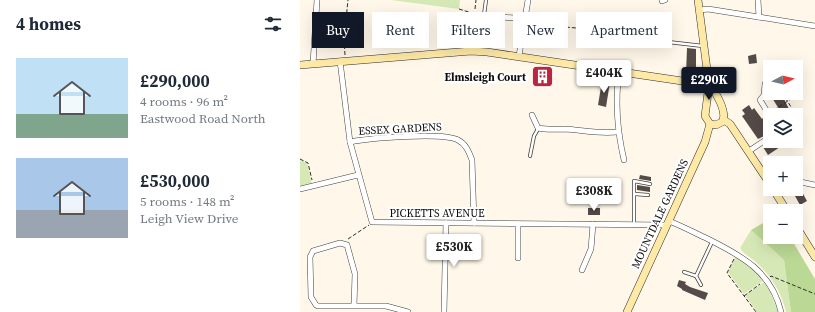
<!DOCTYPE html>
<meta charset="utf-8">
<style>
:root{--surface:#fff;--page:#f6f6f7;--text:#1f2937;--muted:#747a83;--accent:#111827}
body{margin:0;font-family:"Source Serif 4",serif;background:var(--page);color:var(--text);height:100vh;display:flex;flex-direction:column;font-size:15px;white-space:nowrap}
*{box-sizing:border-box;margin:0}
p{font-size:13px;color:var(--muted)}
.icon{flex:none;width:22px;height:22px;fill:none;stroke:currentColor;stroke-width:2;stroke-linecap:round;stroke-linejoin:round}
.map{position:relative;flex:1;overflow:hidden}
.details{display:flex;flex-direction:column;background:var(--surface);width:300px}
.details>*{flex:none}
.guide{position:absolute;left:12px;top:12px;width:380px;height:36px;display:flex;gap:8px}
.needle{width:26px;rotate:83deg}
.fabs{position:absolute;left:463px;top:60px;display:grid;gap:8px}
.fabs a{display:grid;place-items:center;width:40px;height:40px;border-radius:0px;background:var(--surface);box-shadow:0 4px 16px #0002;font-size:20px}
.price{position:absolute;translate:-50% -34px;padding:0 9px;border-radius:4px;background:#fff;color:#222;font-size:13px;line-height:26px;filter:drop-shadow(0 1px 2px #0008)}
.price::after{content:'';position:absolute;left:50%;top:24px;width:12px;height:9px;margin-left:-6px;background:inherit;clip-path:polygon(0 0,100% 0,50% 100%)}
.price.on{background:var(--accent);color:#fff}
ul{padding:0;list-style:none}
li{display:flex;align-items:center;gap:12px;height:100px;padding:0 16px}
li span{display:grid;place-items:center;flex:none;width:112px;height:80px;border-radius:0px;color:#555}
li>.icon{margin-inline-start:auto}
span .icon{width:48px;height:48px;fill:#fffc;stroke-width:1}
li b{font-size:17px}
h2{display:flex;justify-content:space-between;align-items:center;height:48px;padding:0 16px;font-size:17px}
.tag{padding:0 14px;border-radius:0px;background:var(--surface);box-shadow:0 4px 16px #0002;font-size:14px;line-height:36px}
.tag.on{background:var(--accent);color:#fff}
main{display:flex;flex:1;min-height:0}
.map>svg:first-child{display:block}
.green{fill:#d6e8b5}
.forest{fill:#bbd895}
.building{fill:#544b48}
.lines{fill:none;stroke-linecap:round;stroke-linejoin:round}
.lane-casing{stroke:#3f3f3f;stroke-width:4}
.street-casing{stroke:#3f3f3f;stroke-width:6}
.secondary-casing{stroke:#2e2e2e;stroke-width:8}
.path{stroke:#2e2e2e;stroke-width:1;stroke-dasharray:4 2;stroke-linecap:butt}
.lane{stroke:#fff;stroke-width:2.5}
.street{stroke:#fff;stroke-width:5}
.secondary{stroke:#fee9a6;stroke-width:7}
.labels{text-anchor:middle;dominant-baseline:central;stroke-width:4;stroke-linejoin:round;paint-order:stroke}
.poi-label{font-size:11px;font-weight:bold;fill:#0c0c0c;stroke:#fff;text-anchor:end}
.street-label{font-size:11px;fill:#0c0c0c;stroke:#fff}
</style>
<main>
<section class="details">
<h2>4 homes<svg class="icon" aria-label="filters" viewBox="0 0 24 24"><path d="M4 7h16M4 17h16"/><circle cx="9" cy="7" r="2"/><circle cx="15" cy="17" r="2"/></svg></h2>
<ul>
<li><span style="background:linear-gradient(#bfe0f5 70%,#7fa58c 0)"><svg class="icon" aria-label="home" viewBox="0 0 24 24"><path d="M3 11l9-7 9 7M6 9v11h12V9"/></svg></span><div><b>£290,000</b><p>4 rooms · 96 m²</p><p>Eastwood Road North</p></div></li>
<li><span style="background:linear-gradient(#a9c7e8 65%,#9aa5b1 0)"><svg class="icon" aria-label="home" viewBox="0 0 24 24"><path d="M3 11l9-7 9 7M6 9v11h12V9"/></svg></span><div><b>£530,000</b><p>5 rooms · 148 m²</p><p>Leigh View Drive</p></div></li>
</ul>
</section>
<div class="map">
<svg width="515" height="312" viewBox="0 0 515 312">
<rect width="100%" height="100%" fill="#fff8ea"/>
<g class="green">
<path d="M91,0H160L159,9Z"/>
<path d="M0,160L7,163L12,184L0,187Z"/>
<path d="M451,230L484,260L491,312H486C482,293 471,276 457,263C451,257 444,255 440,248Z"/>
<path d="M436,256L448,265L463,281L444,294L428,272Z"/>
<path d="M464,282L470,291L478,312H457L445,295Z"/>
</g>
<path class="forest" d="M470,219V237H490L515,279V312H491L484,260L451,230Z"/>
<g class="building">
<path d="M341,27L368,30L367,32L370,33V38L340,34Z"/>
<path d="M387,48L396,49V75L386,74Z"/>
<path d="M456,54L457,63L449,64L448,56Z"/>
<path d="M237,71L249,73L247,83L235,81Z"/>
<path d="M302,81L310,82L306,107L298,105Z"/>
<path d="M469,93H481L491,113L488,115H474L473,113L479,109Z"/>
<path d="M449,105L452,110L454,108L462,119L463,118L468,126L470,125V133L458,139L442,116L445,114L442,110Z"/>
<path d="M471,141H476L480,147L468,155L463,147Z"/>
<path d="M340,175L351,177V181L339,179Z"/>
<path d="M337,185L350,187V192L337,190Z"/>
<path d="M502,192L507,201L500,205L495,196Z"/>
<rect x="288" y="208" width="12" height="7"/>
<path d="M379,280L386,282L385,284L390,287L408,293L405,300L382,290V289L377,286Z"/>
</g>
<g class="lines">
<defs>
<g id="lane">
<path d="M184,15L186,0"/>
<path d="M342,39L403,46"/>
<path d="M230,156L234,136L238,129"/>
<path d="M335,194L348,195"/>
<path d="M334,224V181L350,184"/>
<path d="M384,272L396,276L401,285"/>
<path d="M396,276L412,242"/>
</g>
<g id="street">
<path d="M458,0L459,17"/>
<path d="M362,1L365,0"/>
<path d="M400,10L408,9L515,26"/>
<path d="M177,15L226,19"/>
<path d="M219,56L228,0"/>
<path d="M40,61L50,142L72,222L367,225"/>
<path d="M13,64L17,0"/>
<path d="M319,72C315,102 317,130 324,160"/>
<path d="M465,84L464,95L460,100L470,116"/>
<path d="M232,115L238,128C247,130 255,129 264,129C283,130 297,134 317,132"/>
<path d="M50,142C69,138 143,132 158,140C166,144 169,152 172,160L174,223"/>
<path d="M449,151L470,137"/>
<path d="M496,181L515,185"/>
<path d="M0,189L58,175"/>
<path d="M369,221C382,226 395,233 408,239C442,256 472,272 481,312"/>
<path d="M218,258V224"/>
<path d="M282,270L291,249L293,224"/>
<path d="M54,306L55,274L47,245L40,243L13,251L10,257L11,297L16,305L18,306H86L108,312"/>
<path d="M144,312L146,223"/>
</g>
<g id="secondary">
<path d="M398,0L409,85L405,116L410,124L416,125L422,122C428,113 416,92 409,85"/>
<path d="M0,65L171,51L187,52L409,85"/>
<path d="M424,120L430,124L470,184"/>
<path d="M473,189L487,211"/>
<path d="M496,226L515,257"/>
<path d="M327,312L405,142L410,124"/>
</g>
</defs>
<use href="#lane" class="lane-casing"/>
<use href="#street" class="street-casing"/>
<use href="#secondary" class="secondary-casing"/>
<g class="path">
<path d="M159,9L172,13"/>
<path d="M175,9L176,0"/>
<path d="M230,24L311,31V34L337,38"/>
<path d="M45,55L44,39L48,0"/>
<path d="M482,93L499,119L496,121"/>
<path d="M474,110L497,95L495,93"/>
<path d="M0,159L8,163L12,180"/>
<path d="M48,239L69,225"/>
<path d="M434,259L427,273L456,312"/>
<path d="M470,277L471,276L515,294"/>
<path d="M444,296L460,284"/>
</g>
<use href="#lane" class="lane"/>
<use href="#street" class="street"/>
<use href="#secondary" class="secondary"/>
</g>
<defs>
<symbol id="building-square" viewBox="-11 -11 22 22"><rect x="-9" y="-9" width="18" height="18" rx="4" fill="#b9273f" stroke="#fff"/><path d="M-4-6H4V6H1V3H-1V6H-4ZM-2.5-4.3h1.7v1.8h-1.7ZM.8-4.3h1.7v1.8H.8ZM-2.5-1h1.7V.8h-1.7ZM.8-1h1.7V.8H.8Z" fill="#fff"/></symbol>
</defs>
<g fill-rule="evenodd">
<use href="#building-square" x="230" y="64" width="25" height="25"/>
</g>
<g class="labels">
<g class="poi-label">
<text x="226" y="77">Elmsleigh Court</text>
</g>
<g class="street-label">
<text transform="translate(100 129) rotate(-3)">ESSEX GARDENS</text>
<text x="137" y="213">PICKETTS AVENUE</text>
<text transform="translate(360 214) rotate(-65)">MOUNTDALE GARDENS</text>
</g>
</g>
</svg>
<div class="fabs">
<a><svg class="needle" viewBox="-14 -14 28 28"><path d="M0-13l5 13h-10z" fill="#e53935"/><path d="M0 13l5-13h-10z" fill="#747a83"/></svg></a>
<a><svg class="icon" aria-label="layers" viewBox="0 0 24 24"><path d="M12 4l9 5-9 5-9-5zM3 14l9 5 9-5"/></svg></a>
<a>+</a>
<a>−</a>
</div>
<b class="price" style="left:304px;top:94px">£404K</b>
<b class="price on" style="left:409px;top:101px">£290K</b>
<b class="price" style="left:294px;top:212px">£308K</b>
<b class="price" style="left:154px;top:268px">£530K</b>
<div class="guide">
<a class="tag on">Buy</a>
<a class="tag">Rent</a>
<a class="tag">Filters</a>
<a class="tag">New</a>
<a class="tag">Apartment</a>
</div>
</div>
</main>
